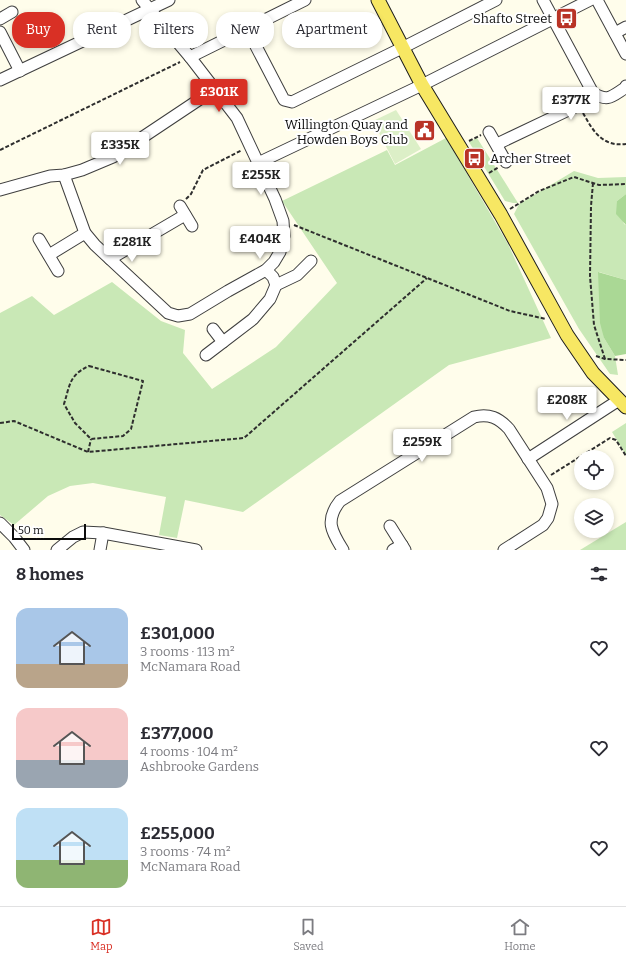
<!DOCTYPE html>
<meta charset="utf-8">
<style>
:root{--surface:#fff;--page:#f7f7f7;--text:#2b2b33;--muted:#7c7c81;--line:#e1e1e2;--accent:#d93025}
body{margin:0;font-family:Bitter,serif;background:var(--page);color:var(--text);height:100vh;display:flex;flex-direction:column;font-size:15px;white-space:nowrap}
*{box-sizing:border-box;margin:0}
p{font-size:13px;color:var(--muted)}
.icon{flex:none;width:22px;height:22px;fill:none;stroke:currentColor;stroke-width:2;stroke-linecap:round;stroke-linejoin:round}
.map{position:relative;height:550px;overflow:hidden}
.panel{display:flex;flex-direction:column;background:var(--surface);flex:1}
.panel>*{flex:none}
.hud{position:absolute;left:12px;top:12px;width:400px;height:36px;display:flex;gap:8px}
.controls{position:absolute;left:574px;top:450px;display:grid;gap:8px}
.controls a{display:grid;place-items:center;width:40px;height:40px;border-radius:50%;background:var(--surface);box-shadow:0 2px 6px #0003;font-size:20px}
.scale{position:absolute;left:12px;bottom:10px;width:74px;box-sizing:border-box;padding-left:4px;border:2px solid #0c0c0c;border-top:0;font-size:11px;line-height:14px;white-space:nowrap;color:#0c0c0c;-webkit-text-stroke:3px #fff;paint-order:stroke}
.price{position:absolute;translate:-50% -34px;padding:0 9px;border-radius:4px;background:#fff;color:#222;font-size:13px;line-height:26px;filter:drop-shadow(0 1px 2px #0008)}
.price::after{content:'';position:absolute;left:50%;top:24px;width:12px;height:9px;margin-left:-6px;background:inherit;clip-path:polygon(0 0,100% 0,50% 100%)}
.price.active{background:var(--accent);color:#fff}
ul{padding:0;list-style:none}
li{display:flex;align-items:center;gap:12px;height:100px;padding:0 16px}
li span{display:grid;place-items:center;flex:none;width:112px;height:80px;border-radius:12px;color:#555}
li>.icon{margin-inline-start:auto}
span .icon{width:48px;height:48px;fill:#fffc;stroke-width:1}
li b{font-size:17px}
h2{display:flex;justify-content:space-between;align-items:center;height:48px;padding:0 16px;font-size:17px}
.pill{padding:0 14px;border-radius:16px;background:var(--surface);box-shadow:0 2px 6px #0003;font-size:14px;line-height:36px}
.pill.active{background:var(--accent);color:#fff}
.tabs{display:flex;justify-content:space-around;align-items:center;height:56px;border-top:1px solid var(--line);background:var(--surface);font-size:11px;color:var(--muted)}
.tabs a{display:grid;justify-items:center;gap:2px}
.tabs .active{color:var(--accent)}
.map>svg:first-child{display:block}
.green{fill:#c9e8b6}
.forest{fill:#aad895}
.pitch{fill:#dcefc7}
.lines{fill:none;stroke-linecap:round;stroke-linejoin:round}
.minor-casing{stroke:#3f3f3f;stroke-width:13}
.major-casing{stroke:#1d1d1d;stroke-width:15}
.path{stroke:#2e2e2e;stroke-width:2;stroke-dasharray:4 2;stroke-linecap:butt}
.minor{stroke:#fff;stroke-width:11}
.major{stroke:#f7e763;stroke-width:13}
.labels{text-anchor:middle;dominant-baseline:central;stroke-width:4;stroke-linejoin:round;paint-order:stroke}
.poi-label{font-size:13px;fill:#0c0c0c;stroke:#fff;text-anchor:end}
</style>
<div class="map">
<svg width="626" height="550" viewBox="0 0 626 550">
<rect width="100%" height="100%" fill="#fffdeb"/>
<g class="green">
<path d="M446,138L508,244L551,338L449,365L243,512L185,500L177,538L159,535L166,497L93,483L70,486L48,496L14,525L0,515V313L32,296L54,315L112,282L161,321L185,330L183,353L212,389L276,347L337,283L282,201L387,150L395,165Z"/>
<path d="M477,138L518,203H513L505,201L469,142Z"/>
<path d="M574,171L598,178L626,177V194L617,201L624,224L626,225V280L599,272L604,338L615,356L618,375L610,374L579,329L514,214L519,204Z"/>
<path d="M626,423V455L612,432Z"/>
<path d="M626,522V550H580Z"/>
</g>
<g class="forest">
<path d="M626,194V225L616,214L617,201Z"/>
<path d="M598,272L626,280V354L615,356L604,338L600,323Z"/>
</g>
<path class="pitch" d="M396,110L421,149L395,164L373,121Z"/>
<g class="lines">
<defs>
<g id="minor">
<path d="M543,0L593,93"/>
<path d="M597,0L626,54"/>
<path d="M0,19L12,12"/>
<path d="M247,29L284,100L292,102L402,48L496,0"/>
<path d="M0,32L20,71"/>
<path d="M615,33L626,27"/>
<path d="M190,57L305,0"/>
<path d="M0,80L169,0"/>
<path d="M489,132L506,162"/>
<path d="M497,144L579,105L593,93C608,102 611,97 625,88L626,86"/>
<path d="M258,163L422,85L590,0"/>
<path d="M64,175L85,233L95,245L168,313L178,316L190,314L228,291L266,270L274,262L280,252L284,236L283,221L275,199L237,118L190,57L142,0"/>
<path d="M0,190L50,176L64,175L82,170L113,157L215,89"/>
<path d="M180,206L192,226"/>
<path d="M39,239L58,271"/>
<path d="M49,255L85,233"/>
<path d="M110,259L185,215"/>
<path d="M276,285L297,275L311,261"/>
<path d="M213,329L223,342"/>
<path d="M206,355L253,319L270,299L276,285L273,277L266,270"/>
<path d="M528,459L619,400"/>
<path d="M0,523L14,537L24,550"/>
<path d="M390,526L405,550"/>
<path d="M57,550L73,537L83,532L103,533L196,550"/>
<path d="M100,550L103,533"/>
<path d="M343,550C331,531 325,520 340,501L474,417C489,413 499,418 509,429L547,488L552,504L548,518L543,525L504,550"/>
<path d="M393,550L402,545"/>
</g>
<path id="major" d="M378,0L422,85L501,215L567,335L593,373L626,407"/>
</defs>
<use href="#minor" class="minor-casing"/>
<use href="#major" class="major-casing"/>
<g class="path">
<path d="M583,113C593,131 602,147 626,144"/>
<path d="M469,141L481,135"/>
<path d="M0,150L180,62"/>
<path d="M489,173L499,167"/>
<path d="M593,183L591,206L590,276L594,325L605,359"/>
<path d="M186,199L191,194L203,170L242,150"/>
<path d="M510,209L539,191L574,177L599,185L626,184"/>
<path d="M294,225L510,311L546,319"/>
<path d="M596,356L605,359L626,360"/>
<path d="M89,366L143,381L131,429L123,436L91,439L75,423L64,404C70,385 69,375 89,366Z"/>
<path d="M0,423L14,421L88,452L244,438L427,278"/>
<path d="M88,452L91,439"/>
<path d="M551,475L610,438L616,440L626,456"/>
</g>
<use href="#minor" class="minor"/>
<use href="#major" class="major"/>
</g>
<defs>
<symbol id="bus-square" viewBox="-11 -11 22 22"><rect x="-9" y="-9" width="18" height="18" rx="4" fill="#b93326" stroke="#fff"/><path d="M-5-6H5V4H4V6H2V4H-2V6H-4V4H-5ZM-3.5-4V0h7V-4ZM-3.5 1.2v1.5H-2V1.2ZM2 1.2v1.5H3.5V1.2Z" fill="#fff"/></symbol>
<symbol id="civic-square" viewBox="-11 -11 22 22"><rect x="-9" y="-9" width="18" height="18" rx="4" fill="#b93326" stroke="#fff"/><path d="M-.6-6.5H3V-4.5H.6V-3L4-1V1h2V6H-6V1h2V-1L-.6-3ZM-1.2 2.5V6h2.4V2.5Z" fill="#fff"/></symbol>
</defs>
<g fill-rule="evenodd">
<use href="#bus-square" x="554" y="6" width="25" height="25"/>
<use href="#civic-square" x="412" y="118" width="25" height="25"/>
<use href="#bus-square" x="462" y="146" width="25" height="25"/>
</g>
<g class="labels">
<g class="poi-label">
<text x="552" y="18">Shafto Street</text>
<text x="408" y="124">Willington Quay and<tspan x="408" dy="15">Howden Boys Club</tspan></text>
<text x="490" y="158" text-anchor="start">Archer Street</text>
</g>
</g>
</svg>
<div class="controls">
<a><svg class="icon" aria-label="locate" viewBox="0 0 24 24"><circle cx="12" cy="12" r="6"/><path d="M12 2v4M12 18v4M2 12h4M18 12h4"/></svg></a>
<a><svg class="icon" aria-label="layers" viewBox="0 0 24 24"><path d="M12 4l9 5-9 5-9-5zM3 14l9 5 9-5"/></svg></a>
</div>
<div class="scale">50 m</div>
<b class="price active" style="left:219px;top:113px">£301K</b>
<b class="price" style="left:571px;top:121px">£377K</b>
<b class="price" style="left:120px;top:166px">£335K</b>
<b class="price" style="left:261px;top:196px">£255K</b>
<b class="price" style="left:260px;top:260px">£404K</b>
<b class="price" style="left:132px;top:263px">£281K</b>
<b class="price" style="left:567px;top:421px">£208K</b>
<b class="price" style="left:422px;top:463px">£259K</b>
<div class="hud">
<a class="pill active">Buy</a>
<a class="pill">Rent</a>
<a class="pill">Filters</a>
<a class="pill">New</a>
<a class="pill">Apartment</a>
</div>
</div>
<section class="panel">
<h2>8 homes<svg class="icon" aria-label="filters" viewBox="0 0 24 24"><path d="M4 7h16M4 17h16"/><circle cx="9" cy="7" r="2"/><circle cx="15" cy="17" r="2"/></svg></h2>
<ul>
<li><span style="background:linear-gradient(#a9c7e8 70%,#b9a48a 0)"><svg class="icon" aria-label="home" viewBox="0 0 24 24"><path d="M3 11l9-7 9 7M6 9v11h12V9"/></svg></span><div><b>£301,000</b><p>3 rooms · 113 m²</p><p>McNamara Road</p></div><svg class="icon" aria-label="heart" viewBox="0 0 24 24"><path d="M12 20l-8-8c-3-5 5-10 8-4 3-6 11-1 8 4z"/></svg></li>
<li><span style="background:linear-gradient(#f6c9c9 65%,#9aa5b1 0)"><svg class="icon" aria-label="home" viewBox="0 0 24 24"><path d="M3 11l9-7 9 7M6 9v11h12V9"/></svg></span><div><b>£377,000</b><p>4 rooms · 104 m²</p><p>Ashbrooke Gardens</p></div><svg class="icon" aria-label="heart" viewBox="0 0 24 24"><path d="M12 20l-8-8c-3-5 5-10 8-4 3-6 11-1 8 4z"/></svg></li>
<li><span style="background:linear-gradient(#bfe0f5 65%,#8fb573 0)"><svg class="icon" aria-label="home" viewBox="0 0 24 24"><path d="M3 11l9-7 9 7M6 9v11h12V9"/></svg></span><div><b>£255,000</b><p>3 rooms · 74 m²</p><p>McNamara Road</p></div><svg class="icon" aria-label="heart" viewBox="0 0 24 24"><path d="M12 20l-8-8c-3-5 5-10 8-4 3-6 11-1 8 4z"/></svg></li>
</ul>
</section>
<nav class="tabs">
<a class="active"><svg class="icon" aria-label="map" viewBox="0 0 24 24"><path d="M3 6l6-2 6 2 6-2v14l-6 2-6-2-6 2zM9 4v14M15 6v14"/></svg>Map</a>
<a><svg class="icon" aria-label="saved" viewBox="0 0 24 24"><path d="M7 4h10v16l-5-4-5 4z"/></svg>Saved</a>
<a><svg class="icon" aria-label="home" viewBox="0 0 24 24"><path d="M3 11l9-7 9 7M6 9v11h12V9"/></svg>Home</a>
</nav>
